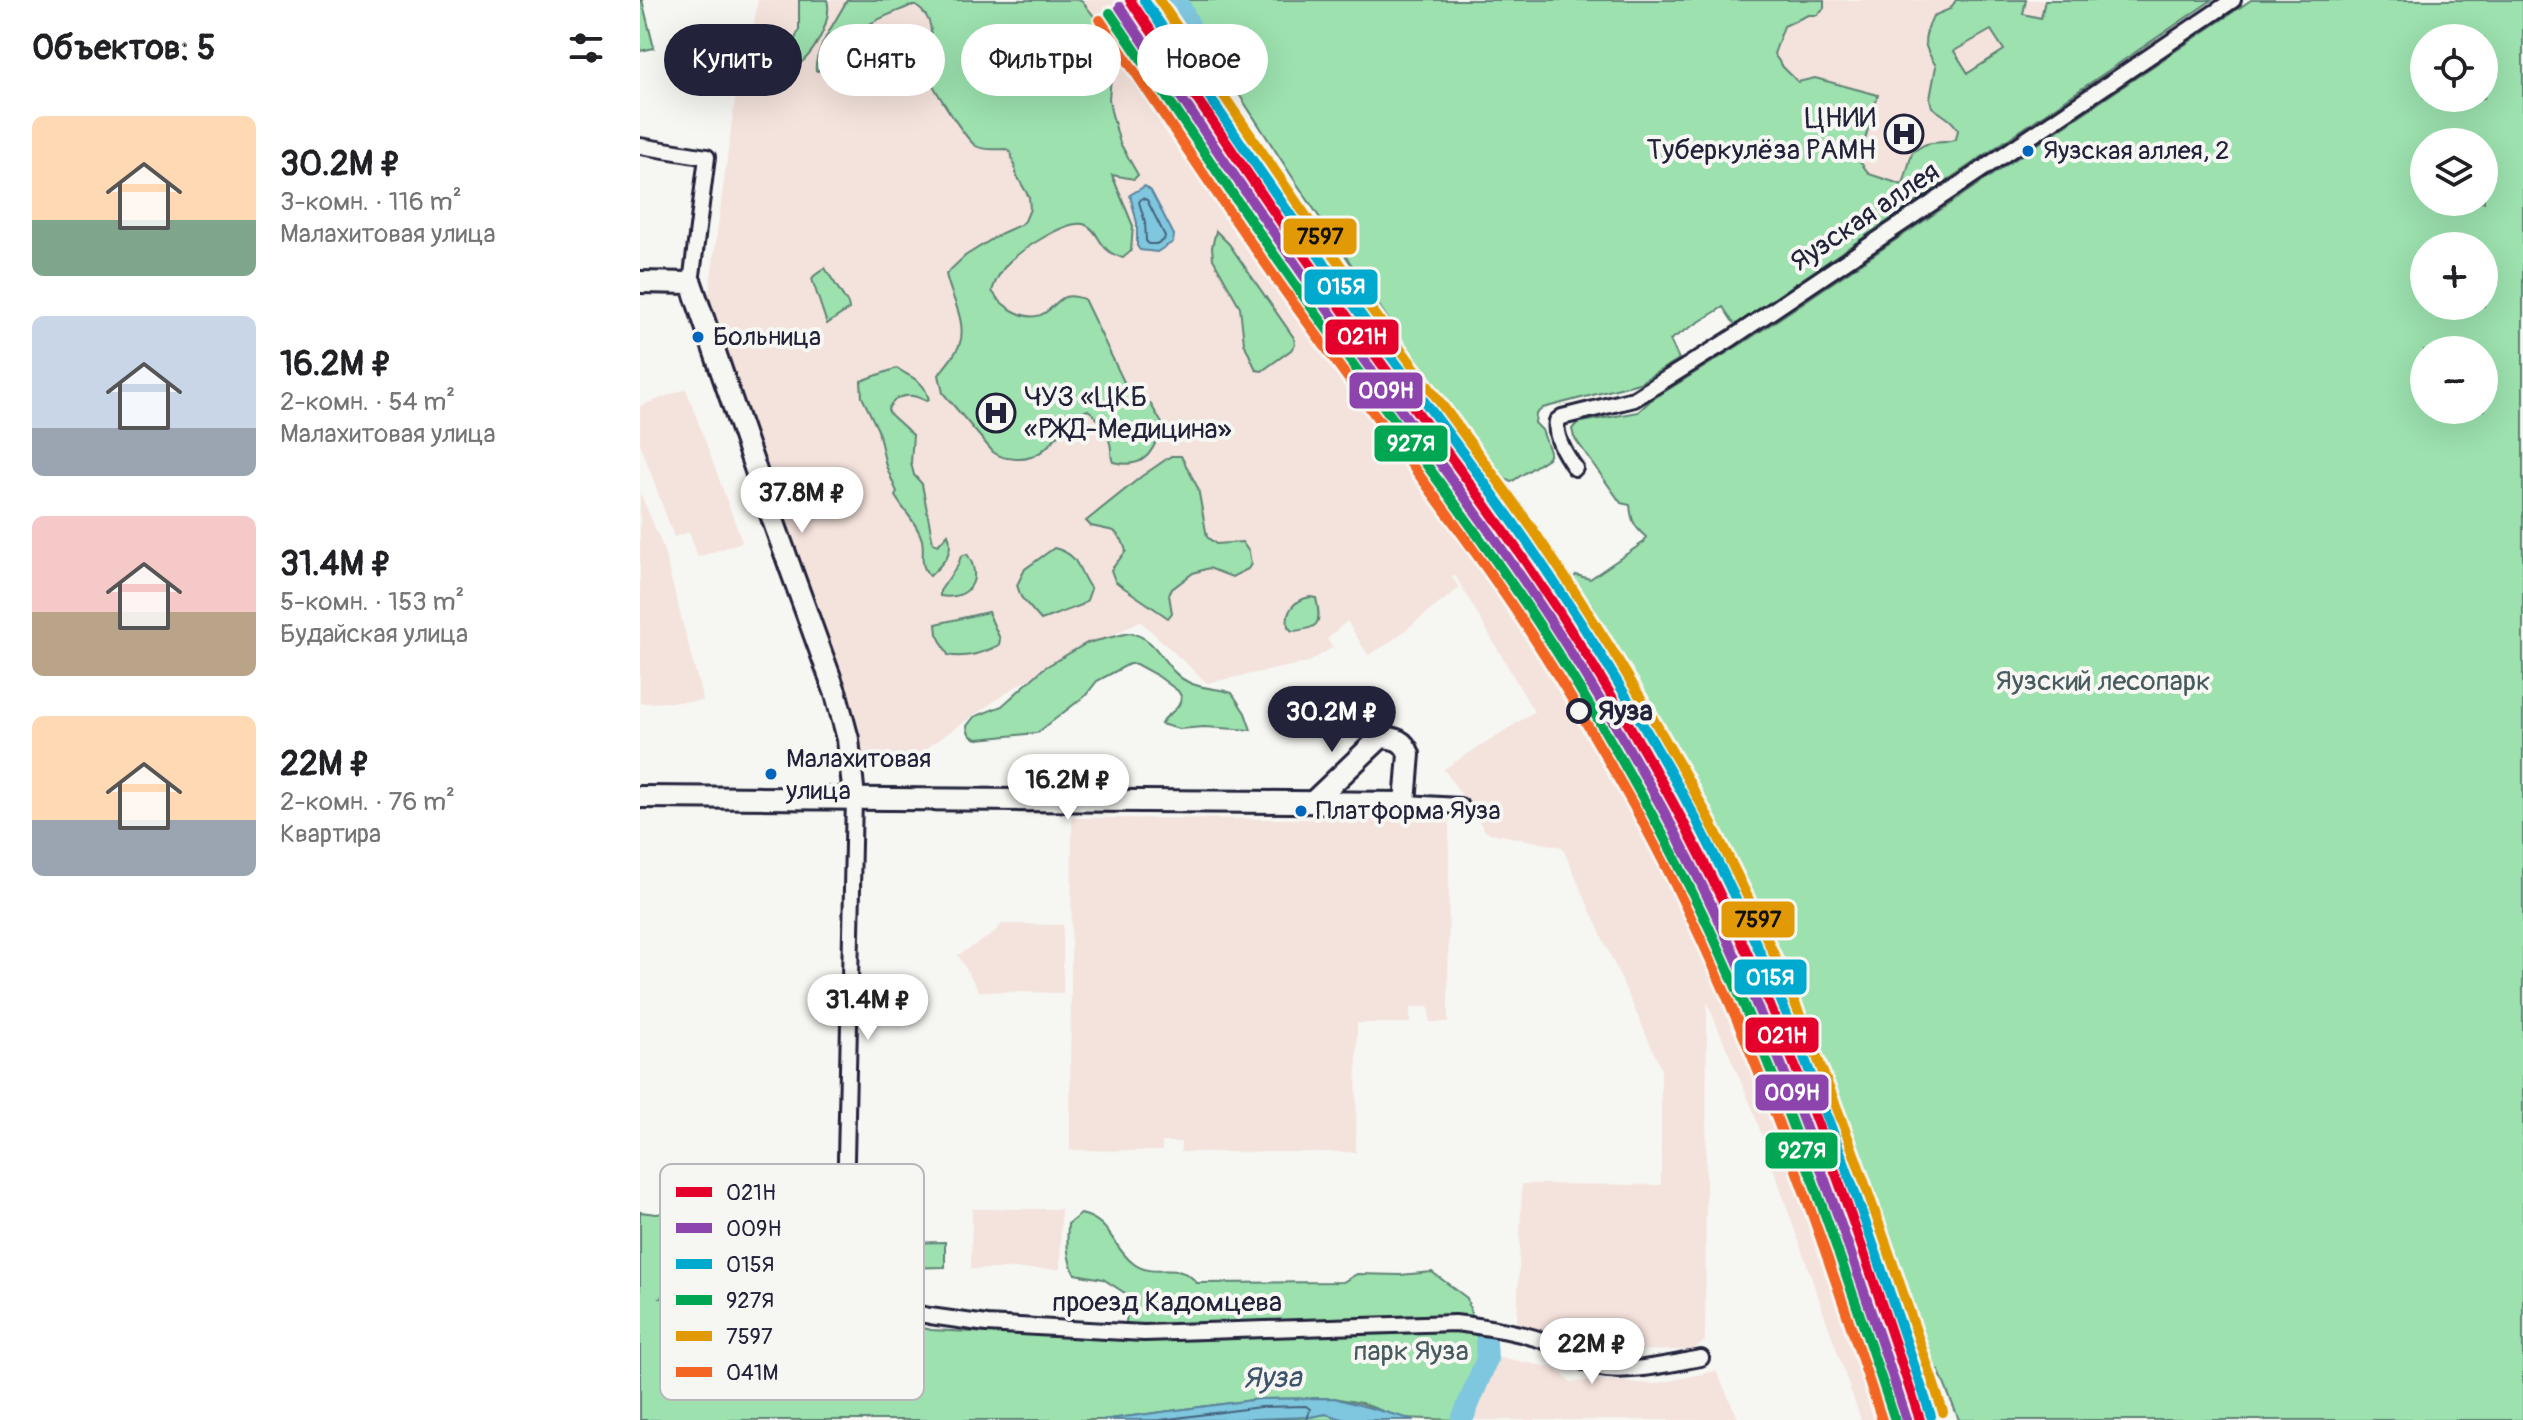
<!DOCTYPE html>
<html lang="ru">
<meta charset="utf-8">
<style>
:root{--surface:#fff;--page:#f2f2f2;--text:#202124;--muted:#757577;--accent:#22223b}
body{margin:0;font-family:Pangolin,sans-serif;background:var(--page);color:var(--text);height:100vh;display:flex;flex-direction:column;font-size:30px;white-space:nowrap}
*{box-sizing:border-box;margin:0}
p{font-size:26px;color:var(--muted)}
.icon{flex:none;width:44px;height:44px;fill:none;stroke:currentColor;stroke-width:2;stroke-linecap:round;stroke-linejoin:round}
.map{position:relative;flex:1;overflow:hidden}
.panel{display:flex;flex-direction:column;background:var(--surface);width:640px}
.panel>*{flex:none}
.top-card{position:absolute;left:24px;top:24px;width:760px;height:72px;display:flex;gap:16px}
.fabs{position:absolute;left:1770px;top:24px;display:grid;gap:16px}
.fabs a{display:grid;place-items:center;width:88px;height:88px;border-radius:50%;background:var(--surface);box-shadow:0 8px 32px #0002;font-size:40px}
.price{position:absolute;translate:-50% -68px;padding:0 18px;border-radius:28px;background:#fff;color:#222;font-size:26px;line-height:52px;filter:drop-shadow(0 2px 4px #0008)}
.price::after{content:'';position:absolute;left:50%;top:48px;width:24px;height:18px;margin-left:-12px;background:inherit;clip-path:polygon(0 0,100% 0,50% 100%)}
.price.on{background:var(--accent);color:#fff}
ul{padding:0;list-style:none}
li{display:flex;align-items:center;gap:24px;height:200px;padding:0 32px}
li span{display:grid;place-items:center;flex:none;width:224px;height:160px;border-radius:12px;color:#555}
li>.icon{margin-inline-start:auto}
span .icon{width:96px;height:96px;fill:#fffc;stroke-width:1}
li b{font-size:34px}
h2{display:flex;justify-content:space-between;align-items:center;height:96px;padding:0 32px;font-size:34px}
.pill{padding:0 28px;border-radius:36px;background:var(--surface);box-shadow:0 8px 32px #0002;font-size:28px;line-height:72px}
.pill.on{background:var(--accent);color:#fff}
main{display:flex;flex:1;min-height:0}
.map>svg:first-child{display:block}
.built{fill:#f4e2dc}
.green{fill:#9ce1ae;stroke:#5f8274;stroke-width:2;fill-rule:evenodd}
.water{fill:#7fc7df;stroke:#5a859d;stroke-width:2}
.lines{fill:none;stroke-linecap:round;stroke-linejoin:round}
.shore{stroke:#47647d;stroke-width:2}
.stream{stroke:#5a859d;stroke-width:4}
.river{stroke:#7fc7df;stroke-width:22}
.street-casing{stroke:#22223b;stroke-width:20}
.secondary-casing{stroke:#22223b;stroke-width:26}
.street{stroke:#f6f6f2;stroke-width:14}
.secondary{stroke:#f6f6f2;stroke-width:20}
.rail-1-casing{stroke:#f6f6f2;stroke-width:16}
.rail-2-casing{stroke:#f6f6f2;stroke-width:16}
.rail-3-casing{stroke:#f6f6f2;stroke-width:16}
.rail-4-casing{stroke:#f6f6f2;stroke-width:16}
.rail-5-casing{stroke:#f6f6f2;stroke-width:16}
.rail-6-casing{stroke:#f6f6f2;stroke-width:16}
.rail-1{stroke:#e4002b;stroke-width:10}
.rail-2{stroke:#8e44ad;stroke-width:10}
.rail-3{stroke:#00a9ce;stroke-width:10}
.rail-4{stroke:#00a651;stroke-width:10}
.rail-5{stroke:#e29906;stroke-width:10}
.rail-6{stroke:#f26522;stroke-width:10}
.bus-dot{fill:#0065bd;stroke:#f6f6f2;stroke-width:3}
.stop-dot{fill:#f6f6f2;stroke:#22223b;stroke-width:4}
.labels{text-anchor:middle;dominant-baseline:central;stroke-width:8;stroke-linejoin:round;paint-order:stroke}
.bus-label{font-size:26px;fill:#22223b;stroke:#f6f6f2;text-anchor:start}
.poi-label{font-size:28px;fill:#22223b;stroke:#f6f6f2;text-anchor:end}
.street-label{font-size:28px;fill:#22223b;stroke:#f6f6f2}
.park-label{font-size:28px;fill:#475b5e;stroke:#f6f6f2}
.stop-label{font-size:28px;font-weight:bold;fill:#22223b;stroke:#f6f6f2;text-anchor:start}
.water-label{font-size:30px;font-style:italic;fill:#3e546c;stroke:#f6f6f2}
.key{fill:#f6f6f2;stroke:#b6b6bb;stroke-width:2}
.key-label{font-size:22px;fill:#22223b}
.line-badge{stroke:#f6f6f2;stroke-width:3}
.badge-label{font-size:22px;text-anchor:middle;font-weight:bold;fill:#fff}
.pale-badge-label{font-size:22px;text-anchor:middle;font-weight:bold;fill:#111}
</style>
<main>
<section class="panel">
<h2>Объектов: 5<svg class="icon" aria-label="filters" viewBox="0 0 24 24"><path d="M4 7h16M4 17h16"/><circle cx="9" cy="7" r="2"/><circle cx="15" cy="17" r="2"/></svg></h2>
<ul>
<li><span style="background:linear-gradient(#ffd9b3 65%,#7fa58c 0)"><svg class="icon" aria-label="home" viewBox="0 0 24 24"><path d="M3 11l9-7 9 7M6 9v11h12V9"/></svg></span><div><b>30.2M ₽</b><p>3-комн. · 116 m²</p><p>Малахитовая улица</p></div></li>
<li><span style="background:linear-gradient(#c9d6e8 70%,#9aa5b1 0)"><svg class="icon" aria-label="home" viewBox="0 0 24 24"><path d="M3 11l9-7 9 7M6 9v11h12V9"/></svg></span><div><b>16.2M ₽</b><p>2-комн. · 54 m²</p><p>Малахитовая улица</p></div></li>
<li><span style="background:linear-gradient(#f6c9c9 60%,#b9a48a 0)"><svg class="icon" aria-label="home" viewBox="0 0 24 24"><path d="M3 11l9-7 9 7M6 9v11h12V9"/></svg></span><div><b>31.4M ₽</b><p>5-комн. · 153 m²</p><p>Будайская улица</p></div></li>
<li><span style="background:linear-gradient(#ffd9b3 65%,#9aa5b1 0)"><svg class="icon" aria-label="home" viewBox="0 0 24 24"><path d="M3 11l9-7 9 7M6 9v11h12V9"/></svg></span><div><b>22M ₽</b><p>2-комн. · 76 m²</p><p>Квартира</p></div></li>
</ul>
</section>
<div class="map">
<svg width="1883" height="1420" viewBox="0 0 1883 1420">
<rect width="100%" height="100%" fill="#f6f6f2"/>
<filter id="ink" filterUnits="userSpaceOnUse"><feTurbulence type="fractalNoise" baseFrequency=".0125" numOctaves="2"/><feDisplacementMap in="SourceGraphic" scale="16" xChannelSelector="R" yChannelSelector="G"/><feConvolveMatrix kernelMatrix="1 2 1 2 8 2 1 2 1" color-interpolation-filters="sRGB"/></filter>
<g filter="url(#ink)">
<g class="built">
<path d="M118,0H427L477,76L474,50L443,0H514L749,339L848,476L962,641L1121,929L1173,1072L1302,1404L1264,1416L1259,1418L1260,1420H1221L1113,1110L1067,1002L1065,1341L1052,1350L941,1351L938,1338L877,1325L882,1184L1021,1185V1068L922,847L846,832L804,769L894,712L815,575L812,577L819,588L746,645L728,655L707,621L687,639L693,647L669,662L567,683L500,621L378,685L292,744L270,764L218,767L67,308L95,99L102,91Z"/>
<path d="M1150,0H1572L1224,237L1116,54Z"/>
<path d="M46,389L102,542L58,557L49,532L34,537L0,443V406Z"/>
<path d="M0,492L23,548L63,701L0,703Z"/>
<path d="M432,818L809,820L808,1022H790L789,1007H770V1023H717L716,1152H541V1142H522V1151L430,1150Z"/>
<path d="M362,924L423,925V993L339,991L318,955L352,935Z"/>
<path d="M332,1209H421L420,1269H331Z"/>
<path d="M859,1357L917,1369L930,1382L957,1380L1014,1384L1076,1371L1099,1420H834Z"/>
</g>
<g class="green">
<path d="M0,0H2L14,48L0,51Z"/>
<path d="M159,0H187C194,20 170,64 149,70L150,52L159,29Z"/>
<path d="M207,0H441L453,15L473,55L469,99L471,111L480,143L498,175L494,179L472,175L493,226L491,251L483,258C456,250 462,233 446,225C429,217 380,251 368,263C361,271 355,281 352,291C361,306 388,325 406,312C421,301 421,291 444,299L485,384L498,398L510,403L523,425C512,452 506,470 473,462C471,458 471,454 471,449C470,436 458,417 448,410C420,421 410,461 377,459C367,458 361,458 353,452L303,393L299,375C305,365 317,354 320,343C327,321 310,295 306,274L325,256L362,233L380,225L385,221L390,209L389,197L377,176L371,153L366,149C357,149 345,151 336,146C326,140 291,85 288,74C283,50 304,25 276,6H270C254,13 232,20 219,32C203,46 210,70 176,71C173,52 198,18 207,0Z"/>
<path d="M538,0H1184V8L1177,15H1168L1144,26L1134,54L1143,67L1158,82L1175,78L1238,95L1219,160L1229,174L1263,185L1272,153C1292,136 1297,147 1316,139L1318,130C1311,118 1303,116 1292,107L1290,99L1296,66C1282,44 1282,40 1293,16L1310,9L1316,0H1386L1383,14L1401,18L1405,0H1572L1095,325L1083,307L1030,340L1039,359L999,383L903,408L896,414L895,423L902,430L910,452L908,458L871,482L849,469L655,181ZM1351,30L1364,50L1328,73L1314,51Z"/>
<path d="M1611,0H1883V1420H1319L1299,1371L1284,1359L1121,929L962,641L934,601L929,583L936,575L950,579L1004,542L1006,537C994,527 991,519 990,505L981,503L934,437L932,429L937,423L998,412L1010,401L1106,341ZM1784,38H1844V98H1784ZM1784,142H1844V202H1784ZM1844,246V306H1784V246ZM1784,350H1844V410H1784Z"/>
<path d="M576,231L589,244L654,338L655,344L651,350L622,371L616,370L604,343L600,307L573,259L572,247Z"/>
<path d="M185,268L208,304L209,309L187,324L172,279L174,276Z"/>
<path d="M257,368C272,379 284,379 289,400L286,401C272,393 256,393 248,409L250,414L273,435L271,463L274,475L282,484L293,543L298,545L308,534C315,553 303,563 290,576C278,564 285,554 282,540C278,524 263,510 255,496L257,492L246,466L238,430L222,397L221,381Z"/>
<path d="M531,456H541L558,488L567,537L576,544L602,542L609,552L611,564L608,569L592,577L569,568L553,573L532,589L529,595L532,613L528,618L480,585L475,581L471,570L486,551L482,540L474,531L451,526L446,521L502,476Z"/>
<path d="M414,548C441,555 436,569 451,589L447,600L442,605L401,620L381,597L377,585L385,569Z"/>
<path d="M327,554C344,579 329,601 300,596V591L318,565L321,556Z"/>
<path d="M670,597L676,598C682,624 679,629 652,631L648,627C645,610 655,600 670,597Z"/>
<path d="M348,612L360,639L359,645C344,653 324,659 308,655L297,634L296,624Z"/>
<path d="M489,633C519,637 523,670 548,682C561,689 578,688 592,693L605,713L611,730L564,727L539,729L521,724C526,713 541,711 541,696L538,691L518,676L496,664H489L457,681L446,695L401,730L396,733L338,739C330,737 328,734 327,726L334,717L362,706L404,668L447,643Z"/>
<path d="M41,1211L133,1226L159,1225L167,1234V1262L152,1271L128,1278C119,1273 108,1268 98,1269C79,1270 34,1288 21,1298L64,1299L74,1295L111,1301L191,1303L291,1330L452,1338L479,1336L486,1323L488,1295L463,1279L435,1274C426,1258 427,1242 428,1224L441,1214C472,1221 472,1248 494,1264C516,1280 537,1259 557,1283L703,1282L717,1274L760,1275L792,1272L827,1298L843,1358L816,1420L761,1418L721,1403L694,1398L620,1399L462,1420H0V1212L16,1214Z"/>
<path d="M305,1242V1267L254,1268L253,1243Z"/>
<path d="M686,1414L705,1420H586L670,1417Z"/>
</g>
<g class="water">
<path d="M505,186L511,191L534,235L533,242L517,252L500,250L497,246V223L490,195Z"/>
<path d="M694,1398L774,1420H705L686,1414L670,1417L586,1420H462L620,1399Z"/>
</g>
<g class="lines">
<g class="shore">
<path d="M502,198L507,200L525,236L524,240L516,244H509L506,241L505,222L499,202Z"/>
<path d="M521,1420L620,1407L666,1406L670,1409L667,1420"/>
</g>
<path class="stream" d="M516,0L573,63"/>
<g class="river">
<path d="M537,0L556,40L569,45L573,63L563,75"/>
<path d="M822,1420L847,1359L846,1343"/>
</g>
<defs>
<g id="street">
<path d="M0,146L67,157L51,283"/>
<path d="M935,468C926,455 914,437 917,421L922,417L994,399L1092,338L1593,0"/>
<path d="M214,798L204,1250L210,1288L239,1306L290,1316L347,1324L448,1330L504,1333L815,1323C848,1327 881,1332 913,1344C928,1349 939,1363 956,1367C984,1375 1032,1363 1061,1358"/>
<path d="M765,803L820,806"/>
</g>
<g id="secondary">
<path d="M0,282L51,283L133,520L196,694L208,739L214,798"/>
<path d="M0,797L765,803L769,754C764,740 755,738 741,737L673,802"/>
</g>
</defs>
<use href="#street" class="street-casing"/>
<use href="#secondary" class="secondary-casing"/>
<use href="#street" class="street"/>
<use href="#secondary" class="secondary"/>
<defs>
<path id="rail-1" d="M490,0C561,104 630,209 704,312C761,392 822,470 878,551C934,632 986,716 1033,803C1139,998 1211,1209 1280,1420"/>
<path id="rail-2" d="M480,7C550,111 620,215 693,317C750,397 810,475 866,555C923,636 974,720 1021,806C1127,1000 1198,1210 1267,1420"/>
<path id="rail-3" d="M504,0C573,102 641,204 713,304C770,384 831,462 887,542C943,623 994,707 1042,793C1149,990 1221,1204 1291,1416"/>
<path id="rail-4" d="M470,13C542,119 612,226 687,329C754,421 823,512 887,606C931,672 971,740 1009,809C1115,1002 1186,1211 1255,1420"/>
<path id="rail-5" d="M519,0C586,99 653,199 722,296C779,376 840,454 896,534C953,617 1006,703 1054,791C1161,988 1233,1201 1303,1412"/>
<path id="rail-6" d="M460,20C531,125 601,232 676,334C744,429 815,520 880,617C923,682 963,750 1001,819C1104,1009 1175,1215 1242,1420"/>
</defs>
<use href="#rail-1" class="rail-1-casing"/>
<use href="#rail-2" class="rail-2-casing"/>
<use href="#rail-3" class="rail-3-casing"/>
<use href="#rail-4" class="rail-4-casing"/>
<use href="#rail-5" class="rail-5-casing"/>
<use href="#rail-6" class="rail-6-casing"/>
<use href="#rail-1" class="rail-1"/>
<use href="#rail-2" class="rail-2"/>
<use href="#rail-3" class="rail-3"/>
<use href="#rail-4" class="rail-4"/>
<use href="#rail-5" class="rail-5"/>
<use href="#rail-6" class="rail-6"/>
</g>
</g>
<defs>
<symbol id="hospital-ring" viewBox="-11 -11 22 22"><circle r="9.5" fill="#f6f6f2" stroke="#22223b" stroke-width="1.5"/><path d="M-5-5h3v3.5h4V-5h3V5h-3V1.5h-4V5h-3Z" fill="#22223b"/></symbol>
</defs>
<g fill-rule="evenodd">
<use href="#hospital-ring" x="1242" y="112" width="44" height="44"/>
<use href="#hospital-ring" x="334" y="391" width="44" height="44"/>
</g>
<g class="bus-dot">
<circle cx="1388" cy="151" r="7"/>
<circle cx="58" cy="337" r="7"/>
<circle cx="131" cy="774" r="7"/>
<circle cx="661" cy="811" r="7"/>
</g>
<circle class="stop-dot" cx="939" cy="711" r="11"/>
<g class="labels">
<g class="bus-label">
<text x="1403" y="151">Яузская аллея, 2</text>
<text x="73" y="337">Больница</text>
<text x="146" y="759">Малахитовая<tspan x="146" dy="32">улица</tspan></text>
<text x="676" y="811">Платформа Яуза</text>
</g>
<g class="poi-label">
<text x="1236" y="118">ЦНИИ<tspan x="1236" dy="32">Туберкулёза РАМН</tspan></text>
<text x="384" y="397" text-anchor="start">ЧУЗ «ЦКБ<tspan x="384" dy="32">«РЖД-Медицина»</tspan></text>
</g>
<g class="street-label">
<text transform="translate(1225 217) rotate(-34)">Яузская аллея</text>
<text x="527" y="1302">проезд Кадомцева</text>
</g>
<g class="park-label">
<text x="1463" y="681">Яузский лесопарк</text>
<text x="771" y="1351">парк Яуза</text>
</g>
<g class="stop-label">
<text x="958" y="711">Яуза</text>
</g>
<g class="water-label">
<text transform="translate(632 1378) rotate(-1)">Яуза</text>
</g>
</g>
<rect x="20" y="1164" width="264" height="236" rx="12" class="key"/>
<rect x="36" y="1187" width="36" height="10" fill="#e4002b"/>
<rect x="36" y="1223" width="36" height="10" fill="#8e44ad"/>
<rect x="36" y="1259" width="36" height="10" fill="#00a9ce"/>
<rect x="36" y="1295" width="36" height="10" fill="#00a651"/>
<rect x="36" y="1331" width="36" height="10" fill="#e29906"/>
<rect x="36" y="1367" width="36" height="10" fill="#f26522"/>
<g class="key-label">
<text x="86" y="1200">021Н</text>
<text x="86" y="1236">009Н</text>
<text x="86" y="1272">015Я</text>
<text x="86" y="1308">927Я</text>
<text x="86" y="1344">7597</text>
<text x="86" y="1380">041М</text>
</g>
<g class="line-badge">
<rect x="642" y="217" width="76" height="39" rx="8" fill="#e29906"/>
<rect x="663" y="268" width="76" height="38" rx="8" fill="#00a9ce"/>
<rect x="684" y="318" width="76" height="38" rx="8" fill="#e4002b"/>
<rect x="708" y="371" width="76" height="39" rx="8" fill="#8e44ad"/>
<rect x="733" y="424" width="76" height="39" rx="8" fill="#00a651"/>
<rect x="1080" y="900" width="76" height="39" rx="8" fill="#e29906"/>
<rect x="1093" y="958" width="75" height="38" rx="8" fill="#00a9ce"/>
<rect x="1104" y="1016" width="76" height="38" rx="8" fill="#e4002b"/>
<rect x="1114" y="1073" width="76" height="39" rx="8" fill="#8e44ad"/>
<rect x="1124" y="1131" width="75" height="39" rx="8" fill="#00a651"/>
</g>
<g class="badge-label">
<text x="701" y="294">015Я</text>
<text x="722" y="344">021Н</text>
<text x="746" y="398">009Н</text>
<text x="771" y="451">927Я</text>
<text x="1130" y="985">015Я</text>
<text x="1142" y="1043">021Н</text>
<text x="1152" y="1100">009Н</text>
<text x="1162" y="1158">927Я</text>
</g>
<g class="pale-badge-label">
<text x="680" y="244">7597</text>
<text x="1118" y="927">7597</text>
</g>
</svg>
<div class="fabs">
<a><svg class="icon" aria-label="locate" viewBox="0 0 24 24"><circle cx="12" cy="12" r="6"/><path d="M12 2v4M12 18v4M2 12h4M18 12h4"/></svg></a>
<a><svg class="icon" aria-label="layers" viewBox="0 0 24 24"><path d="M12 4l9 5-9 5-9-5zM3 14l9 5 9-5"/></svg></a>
<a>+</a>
<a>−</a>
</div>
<b class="price" style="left:162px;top:535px">37.8M ₽</b>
<b class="price on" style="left:692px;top:754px">30.2M ₽</b>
<b class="price" style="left:428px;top:822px">16.2M ₽</b>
<b class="price" style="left:228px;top:1042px">31.4M ₽</b>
<b class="price" style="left:952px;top:1386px">22M ₽</b>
<div class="top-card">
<a class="pill on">Купить</a>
<a class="pill">Снять</a>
<a class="pill">Фильтры</a>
<a class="pill">Новое</a>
</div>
</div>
</main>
